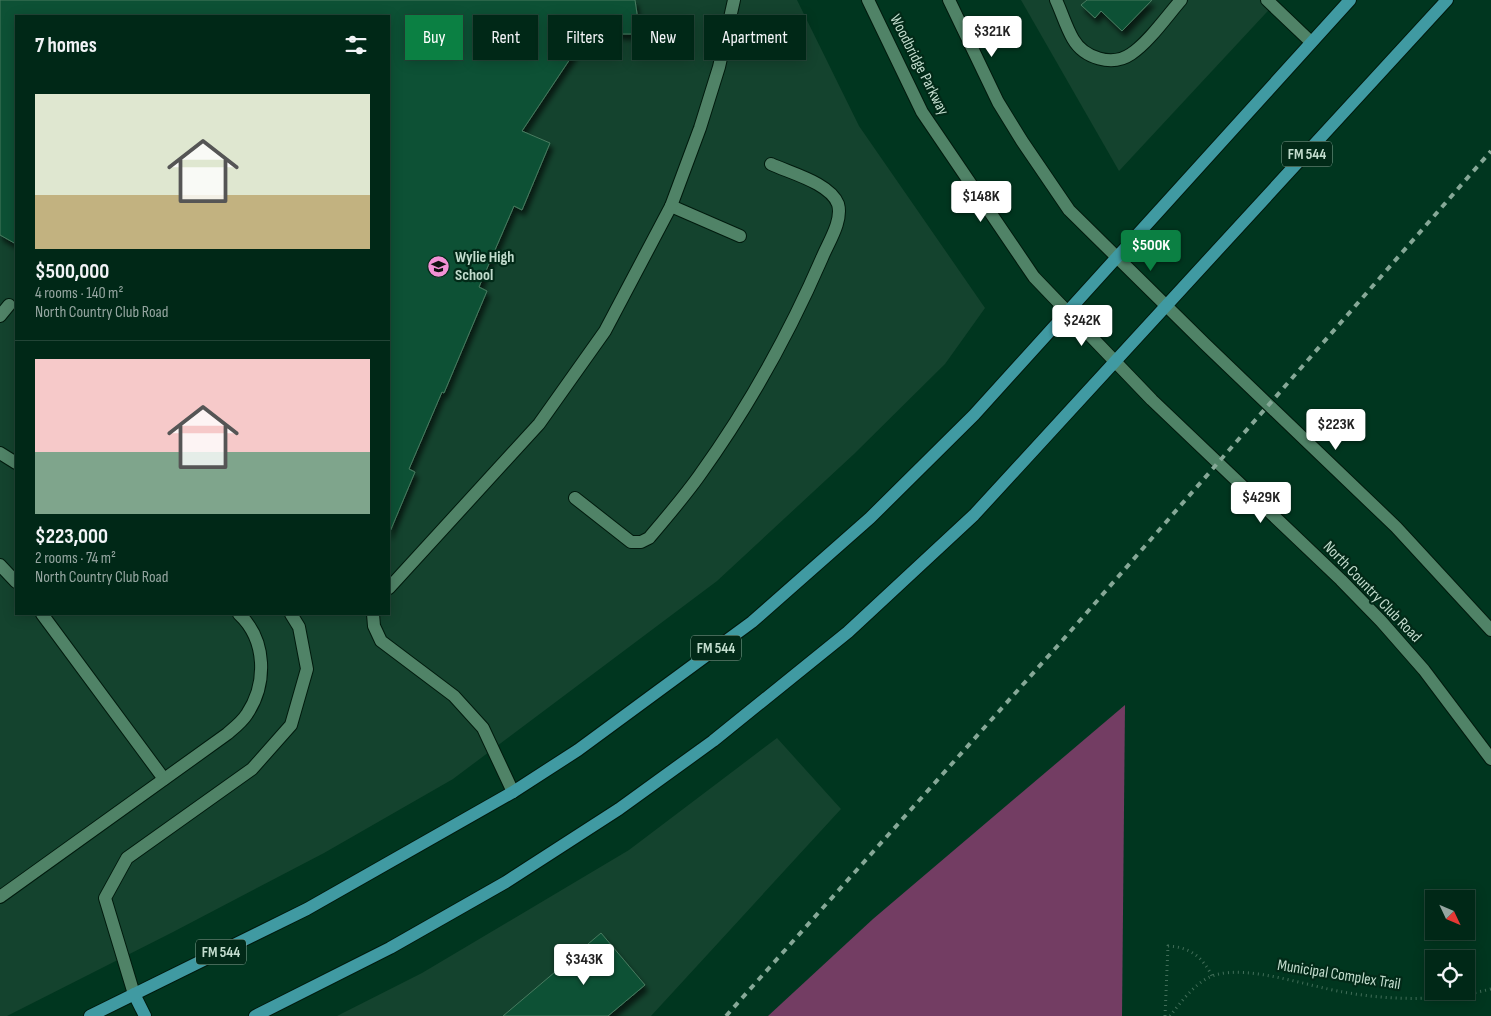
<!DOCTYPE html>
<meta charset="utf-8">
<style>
:root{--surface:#002817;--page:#0e3424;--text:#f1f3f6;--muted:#95a6a1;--line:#224436;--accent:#0b8043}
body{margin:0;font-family:"Sofia Sans Condensed",sans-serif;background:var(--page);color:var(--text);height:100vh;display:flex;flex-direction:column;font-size:19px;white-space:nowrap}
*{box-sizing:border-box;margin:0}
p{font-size:16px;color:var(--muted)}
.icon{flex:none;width:28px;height:28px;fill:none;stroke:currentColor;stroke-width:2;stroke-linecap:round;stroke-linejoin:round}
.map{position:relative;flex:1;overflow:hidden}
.drawer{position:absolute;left:15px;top:15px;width:375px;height:600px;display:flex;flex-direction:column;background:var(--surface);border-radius:0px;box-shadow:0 2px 12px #0003,0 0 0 1px var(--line)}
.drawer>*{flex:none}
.top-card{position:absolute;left:405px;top:15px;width:475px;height:45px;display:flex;gap:10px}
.needle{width:32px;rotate:134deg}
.fabs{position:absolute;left:1425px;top:890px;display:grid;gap:10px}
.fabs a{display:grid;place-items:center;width:50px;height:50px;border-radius:0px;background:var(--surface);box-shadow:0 2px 12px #0003,0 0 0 1px var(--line);font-size:25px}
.price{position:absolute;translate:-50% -42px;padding:0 11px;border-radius:5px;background:#fff;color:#222;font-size:16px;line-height:32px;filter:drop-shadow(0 1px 2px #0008)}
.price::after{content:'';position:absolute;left:50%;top:30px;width:15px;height:11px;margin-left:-8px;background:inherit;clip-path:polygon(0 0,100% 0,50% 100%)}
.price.on{background:var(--accent);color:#fff}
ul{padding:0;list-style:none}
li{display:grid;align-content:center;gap:10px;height:265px;padding:0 20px}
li+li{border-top:1px solid var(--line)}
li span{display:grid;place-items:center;height:155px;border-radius:0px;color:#555}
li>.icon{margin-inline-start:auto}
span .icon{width:90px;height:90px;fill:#fffc;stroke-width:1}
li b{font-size:21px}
h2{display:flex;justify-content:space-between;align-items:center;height:60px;padding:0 20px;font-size:21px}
.pill{padding:0 18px;border-radius:0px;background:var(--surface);box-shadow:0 2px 12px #0003,0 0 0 1px var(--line);font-size:18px;line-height:45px}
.pill.on{background:var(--accent);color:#fff}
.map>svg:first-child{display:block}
.built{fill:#14432e;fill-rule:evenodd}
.green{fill:#733d63}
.building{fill:#0d5134;stroke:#487b60;filter:url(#shadow)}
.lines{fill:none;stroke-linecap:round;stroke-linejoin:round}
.service-casing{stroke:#011a0d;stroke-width:14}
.secondary-casing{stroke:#011a0d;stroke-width:14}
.primary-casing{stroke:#011a0d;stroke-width:14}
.path{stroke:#416e59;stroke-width:3;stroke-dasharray:1 4;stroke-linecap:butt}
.service{stroke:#508367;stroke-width:12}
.secondary{stroke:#508367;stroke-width:12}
.primary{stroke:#409aa2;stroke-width:12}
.rail{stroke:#86a897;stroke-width:4;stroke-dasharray:6 6;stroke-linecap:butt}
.labels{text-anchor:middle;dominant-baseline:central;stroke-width:4.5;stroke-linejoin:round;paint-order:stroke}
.shield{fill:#022a18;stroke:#88a797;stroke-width:1}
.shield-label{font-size:15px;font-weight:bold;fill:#c2dccd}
.street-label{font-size:16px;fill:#c2dccd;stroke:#022a18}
.poi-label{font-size:16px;font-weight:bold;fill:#c2dccd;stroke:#022a18;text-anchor:start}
</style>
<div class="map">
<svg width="1491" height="1016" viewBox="0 0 1491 1016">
<defs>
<filter id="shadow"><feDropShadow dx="3" dy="5.5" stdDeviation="2.5" flood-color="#0009"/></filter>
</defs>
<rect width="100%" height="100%" fill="#00361f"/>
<g class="built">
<path d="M0,0H797L859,126L985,308L945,364L854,454L717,581L453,779L324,853L173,932L7,1016H0ZM16,16H389V614H16Z"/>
<path d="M1021,0H1278L1119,171Z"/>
<path d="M777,738L841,809L651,1016H337L422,973L629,850Z"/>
</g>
<path class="green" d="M1125,705L1122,1016H768L873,919Z"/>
<g class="building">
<path d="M0,0H635L640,34H622L606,30V36L588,31L587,41L578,39L574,53L522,131L550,143L522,210L514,206L479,287L487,291L444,393L442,392L409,469L415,472L389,534V16H16V244L0,235Z"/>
<path d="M1087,0H1152L1122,31L1101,11L1095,18L1081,5Z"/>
<path d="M601,933L645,985L608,1016H503Z"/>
</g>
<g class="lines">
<defs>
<g id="service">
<path d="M1056,0C1062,13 1066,27 1073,39C1084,58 1112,67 1131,54C1149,42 1167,16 1181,0"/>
<path d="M1267,0L1311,42"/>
<path d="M671,206L740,236"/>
<path d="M0,316L9,305"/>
<path d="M0,453L16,463"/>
<path d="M575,498L631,542H641L649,538C666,518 684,497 699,476C748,408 789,334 822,258C828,243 843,221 838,204C830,183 790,173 771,164"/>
<path d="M0,565L16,582"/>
<path d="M389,588L539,424L605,331L671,206L700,128L719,67L734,0"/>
<path d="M42,614L164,779"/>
<path d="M373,614L374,626L381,641L454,696L483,728L513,792"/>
<path d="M0,897L227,734C234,728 242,722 247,714C267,684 267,640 239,614"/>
<path d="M134,994L105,898L127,858L252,769L291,725L307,669L299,627L291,614"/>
</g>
<g id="secondary">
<path d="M868,0L922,112L1034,277L1152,400L1341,580L1381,621L1424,670L1491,759"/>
<path d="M949,0L998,102L1022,141L1069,210L1205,344L1396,527L1491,630"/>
</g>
<g id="primary">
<path d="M134,994L145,1016"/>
<path d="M90,1016L307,909L513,792L578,750L752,622L870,518L974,415L1350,0"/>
<path d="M255,1016L390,948L506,882L619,809L713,741L848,632L974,515L1447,0"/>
</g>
</defs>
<use href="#service" class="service-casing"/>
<use href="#secondary" class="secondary-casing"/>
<use href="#primary" class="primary-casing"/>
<g class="path">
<path d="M1165,1016L1168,946C1189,947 1202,956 1212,976"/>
<path d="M1170,1016C1181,1002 1197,980 1215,975C1249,965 1307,986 1343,992C1393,1001 1442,1001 1491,989"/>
</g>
<use href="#service" class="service"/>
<use href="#secondary" class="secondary"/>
<use href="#primary" class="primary"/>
<path class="rail" d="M726,1016L1061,642L1491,151"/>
</g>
<defs>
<symbol id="school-disc" viewBox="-11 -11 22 22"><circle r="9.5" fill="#f391d5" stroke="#022a18"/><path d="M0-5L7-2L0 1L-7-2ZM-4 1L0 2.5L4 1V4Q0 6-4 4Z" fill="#111"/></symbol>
</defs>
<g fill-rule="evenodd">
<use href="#school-disc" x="426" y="254" width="25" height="25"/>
</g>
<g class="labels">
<g class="shield">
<rect x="1282" y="141.5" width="50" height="25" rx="4"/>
<rect x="691" y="635.5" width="50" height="25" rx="4"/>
<rect x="196" y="939.5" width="50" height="25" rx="4"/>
</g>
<g class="shield-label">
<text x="1307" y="154">FM 544</text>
<text x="716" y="648">FM 544</text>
<text x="221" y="952">FM 544</text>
</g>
<g class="street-label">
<text transform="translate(919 65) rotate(63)">Woodbridge Parkway</text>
<text transform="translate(1372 592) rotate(46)">North Country Club Road</text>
<text transform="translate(1339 975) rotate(9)">Municipal Complex Trail</text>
</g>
<g class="poi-label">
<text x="455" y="257">Wylie High<tspan x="455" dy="18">School</tspan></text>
</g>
</g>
</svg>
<div class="fabs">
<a><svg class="needle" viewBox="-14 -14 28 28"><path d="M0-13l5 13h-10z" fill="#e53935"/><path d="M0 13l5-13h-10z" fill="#95a6a1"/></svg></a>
<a><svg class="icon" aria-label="locate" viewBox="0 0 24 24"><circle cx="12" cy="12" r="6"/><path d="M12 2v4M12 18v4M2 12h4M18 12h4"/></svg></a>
</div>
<b class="price" style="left:992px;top:58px">$321K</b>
<b class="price" style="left:981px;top:223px">$148K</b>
<b class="price on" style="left:1151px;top:272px">$500K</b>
<b class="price" style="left:1082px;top:347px">$242K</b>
<b class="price" style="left:1336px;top:451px">$223K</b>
<b class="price" style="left:1261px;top:524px">$429K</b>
<b class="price" style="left:584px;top:986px">$343K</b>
<div class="top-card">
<a class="pill on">Buy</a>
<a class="pill">Rent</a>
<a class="pill">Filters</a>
<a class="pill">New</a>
<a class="pill">Apartment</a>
</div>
<section class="drawer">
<h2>7 homes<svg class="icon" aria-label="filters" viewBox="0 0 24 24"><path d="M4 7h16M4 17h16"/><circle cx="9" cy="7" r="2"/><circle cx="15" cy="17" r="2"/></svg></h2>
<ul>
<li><span style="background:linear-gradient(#dfe7d0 65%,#c2b280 0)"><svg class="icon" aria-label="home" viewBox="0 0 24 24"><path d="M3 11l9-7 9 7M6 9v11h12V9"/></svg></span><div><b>$500,000</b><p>4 rooms · 140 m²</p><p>North Country Club Road</p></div></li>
<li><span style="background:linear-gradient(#f6c9c9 60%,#7fa58c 0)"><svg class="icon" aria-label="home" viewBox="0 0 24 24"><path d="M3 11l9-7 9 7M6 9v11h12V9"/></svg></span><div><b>$223,000</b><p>2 rooms · 74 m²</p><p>North Country Club Road</p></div></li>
</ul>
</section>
</div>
